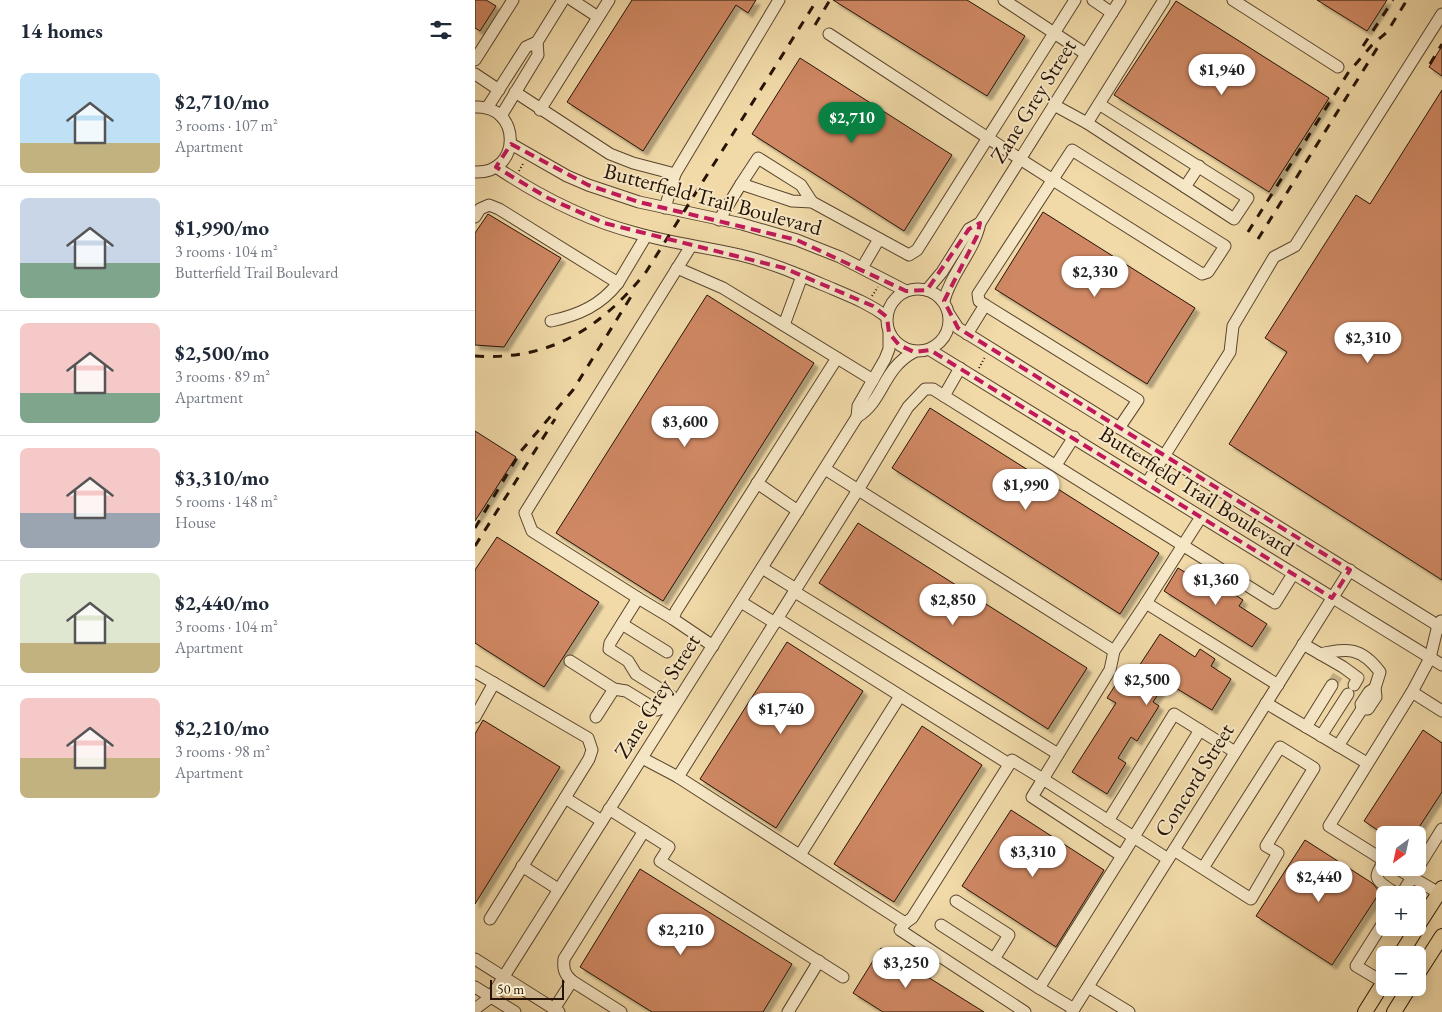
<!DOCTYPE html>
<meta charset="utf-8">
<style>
:root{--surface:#fff;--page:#f2f2f3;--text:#1f2937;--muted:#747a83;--line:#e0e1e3;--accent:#0b8043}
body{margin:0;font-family:"EB Garamond",serif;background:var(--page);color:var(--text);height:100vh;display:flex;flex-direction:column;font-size:19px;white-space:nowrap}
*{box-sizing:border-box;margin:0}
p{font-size:16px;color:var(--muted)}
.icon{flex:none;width:28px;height:28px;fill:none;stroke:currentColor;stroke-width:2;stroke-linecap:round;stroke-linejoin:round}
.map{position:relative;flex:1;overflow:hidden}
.side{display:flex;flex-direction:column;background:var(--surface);width:475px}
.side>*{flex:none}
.needle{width:32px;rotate:213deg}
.fabs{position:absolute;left:901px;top:826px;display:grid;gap:10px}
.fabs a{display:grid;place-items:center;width:50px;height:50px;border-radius:8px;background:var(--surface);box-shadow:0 2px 12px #0003;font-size:25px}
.scale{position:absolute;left:15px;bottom:12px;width:74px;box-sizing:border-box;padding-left:5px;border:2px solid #261305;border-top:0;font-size:14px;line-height:18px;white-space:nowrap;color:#261305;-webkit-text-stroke:4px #f6e7c6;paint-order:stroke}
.price{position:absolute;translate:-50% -42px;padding:0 11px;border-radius:18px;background:#fff;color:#222;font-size:16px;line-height:32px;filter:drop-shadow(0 1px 2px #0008)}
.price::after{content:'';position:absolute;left:50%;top:30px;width:15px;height:11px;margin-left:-8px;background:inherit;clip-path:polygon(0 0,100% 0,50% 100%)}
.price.selected{background:var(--accent);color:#fff}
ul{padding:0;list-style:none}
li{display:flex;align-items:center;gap:15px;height:125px;padding:0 20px}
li+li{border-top:1px solid var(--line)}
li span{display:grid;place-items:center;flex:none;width:140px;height:100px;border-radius:8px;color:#555}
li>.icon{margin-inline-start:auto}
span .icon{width:60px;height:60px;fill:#fffc;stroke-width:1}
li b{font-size:21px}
h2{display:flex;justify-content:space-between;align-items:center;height:60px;padding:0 20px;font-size:21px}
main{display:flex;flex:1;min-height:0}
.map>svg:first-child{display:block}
.building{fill:#cf8864;stroke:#261305;filter:url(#shadow)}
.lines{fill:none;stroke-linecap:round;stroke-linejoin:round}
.minor-tunnel{stroke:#c8b287;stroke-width:11;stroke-dasharray:11 5.5;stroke-linecap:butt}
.minor-casing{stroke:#59452e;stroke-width:13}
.major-casing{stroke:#261305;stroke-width:16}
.path{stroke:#261305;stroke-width:2;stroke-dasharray:1 2.5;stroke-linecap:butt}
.minor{stroke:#f6e7c6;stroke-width:11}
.major{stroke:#f1daa8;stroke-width:14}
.rail{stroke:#261305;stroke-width:3;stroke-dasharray:9 9;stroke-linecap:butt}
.marked{fill:none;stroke:#c2185b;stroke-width:4;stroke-dasharray:10 6;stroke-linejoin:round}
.labels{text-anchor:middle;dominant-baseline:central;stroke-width:4;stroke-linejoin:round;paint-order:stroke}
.street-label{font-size:22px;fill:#261305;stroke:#f6e7c6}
</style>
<main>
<section class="side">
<h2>14 homes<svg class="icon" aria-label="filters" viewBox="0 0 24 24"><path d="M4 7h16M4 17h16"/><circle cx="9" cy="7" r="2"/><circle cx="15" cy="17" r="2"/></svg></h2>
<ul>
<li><span style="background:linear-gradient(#bfe0f5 70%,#c2b280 0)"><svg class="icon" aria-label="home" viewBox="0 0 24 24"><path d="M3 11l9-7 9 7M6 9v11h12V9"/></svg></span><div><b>$2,710/mo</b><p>3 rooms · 107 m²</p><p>Apartment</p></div></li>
<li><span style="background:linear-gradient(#c9d6e8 65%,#7fa58c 0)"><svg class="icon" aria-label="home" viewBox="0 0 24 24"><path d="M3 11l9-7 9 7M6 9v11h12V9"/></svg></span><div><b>$1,990/mo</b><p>3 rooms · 104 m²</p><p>Butterfield Trail Boulevard</p></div></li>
<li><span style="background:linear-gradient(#f6c9c9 70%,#7fa58c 0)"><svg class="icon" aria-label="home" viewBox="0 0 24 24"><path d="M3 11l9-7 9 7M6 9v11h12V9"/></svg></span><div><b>$2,500/mo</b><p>3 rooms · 89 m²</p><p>Apartment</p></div></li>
<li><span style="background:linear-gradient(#f6c9c9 65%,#9aa5b1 0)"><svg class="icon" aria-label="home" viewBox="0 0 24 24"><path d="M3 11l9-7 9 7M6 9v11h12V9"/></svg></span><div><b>$3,310/mo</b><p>5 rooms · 148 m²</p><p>House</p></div></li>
<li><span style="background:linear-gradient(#dfe7d0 70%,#c2b280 0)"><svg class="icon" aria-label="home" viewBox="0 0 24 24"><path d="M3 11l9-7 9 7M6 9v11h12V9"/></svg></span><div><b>$2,440/mo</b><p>3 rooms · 104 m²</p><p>Apartment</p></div></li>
<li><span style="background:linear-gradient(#f6c9c9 60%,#c2b280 0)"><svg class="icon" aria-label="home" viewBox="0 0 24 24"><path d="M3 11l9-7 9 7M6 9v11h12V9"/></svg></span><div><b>$2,210/mo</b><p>3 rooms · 98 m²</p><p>Apartment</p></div></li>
</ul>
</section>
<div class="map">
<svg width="967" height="1012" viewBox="0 0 967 1012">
<defs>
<filter id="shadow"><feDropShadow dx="4.5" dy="4.5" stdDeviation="1" flood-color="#0004"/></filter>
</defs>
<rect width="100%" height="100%" fill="#f1daa8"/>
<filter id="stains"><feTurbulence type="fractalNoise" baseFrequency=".004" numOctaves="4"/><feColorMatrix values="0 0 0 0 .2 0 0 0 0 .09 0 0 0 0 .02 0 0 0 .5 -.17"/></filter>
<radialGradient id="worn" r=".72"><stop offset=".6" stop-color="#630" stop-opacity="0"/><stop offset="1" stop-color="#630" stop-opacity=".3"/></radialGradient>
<g class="building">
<path d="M0,0H11L21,6L5,31L0,28Z"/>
<path d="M157,0H281L273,13L261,5L168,151L92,102Z"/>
<path d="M358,0H492L550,36L512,96Z"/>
<path d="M842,0H912L892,31Z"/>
<path d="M701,1L854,98L794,192L639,95Z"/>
<path d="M967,46V76L954,67Z"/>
<path d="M325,58L477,155L429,231L277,134Z"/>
<path d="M967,90V580L754,444L812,352L790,338L881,195L895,204Z"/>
<path d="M568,212L720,308L672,384L520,289Z"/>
<path d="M13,214L86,258L29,347L0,345V233Z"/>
<path d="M232,295L339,363L188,601L81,533Z"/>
<path d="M455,408L684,553L645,614L417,468Z"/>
<path d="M0,431L41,457L0,521Z"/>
<path d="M383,523L612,668L573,729L344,583Z"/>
<path d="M22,537L124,602L69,687L0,643V570Z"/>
<path d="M703,568L731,585L735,579L768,600L764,606L792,624L777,647L689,591Z"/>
<path d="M685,634L720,657L725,649L740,659L736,666L756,679L737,710L691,682L678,702L684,706L662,741L656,737L643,758L651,763L632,794L597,772L641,703L632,698L641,684L649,689Z"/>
<path d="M312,642L388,691L301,828L225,779Z"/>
<path d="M8,720L85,767L0,904V734Z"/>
<path d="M447,726L507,765L419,902L359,864Z"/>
<path d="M948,730L967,743V792L939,835H910L889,821Z"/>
<path d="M536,810L629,870L581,947L487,886Z"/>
<path d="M830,840L897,883L905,892L857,965L781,916Z"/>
<path d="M165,869L317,964L288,1012H177L105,967Z"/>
<path d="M406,948L509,1012H408L378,993Z"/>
</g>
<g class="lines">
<path class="minor-tunnel" d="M857,685L863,675"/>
<defs>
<g id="minor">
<path d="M97,0L123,17"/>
<path d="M529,0L611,54"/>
<path d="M618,0L637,13"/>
<path d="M758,0L863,67"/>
<path d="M354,34L545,159L578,180L727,274L733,272L750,246L597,150L503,294L504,301L510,305L492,334"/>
<path d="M0,60L38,0"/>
<path d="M0,74L24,90"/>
<path d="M40,92L135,154L158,163L200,174L304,0"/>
<path d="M579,105L612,123L689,0"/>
<path d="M0,107C46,104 48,174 0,172"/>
<path d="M12,108L51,47L62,42L88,0"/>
<path d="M65,110L134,0"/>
<path d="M26,116L63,55L62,42"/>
<path d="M612,123L759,219L773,198L624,104"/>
<path d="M36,144L92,176L113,185L164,202L267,224L322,240L365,257L431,291"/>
<path d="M21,167C64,196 111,220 161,233C195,243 231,247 265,255C298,263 327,276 358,289C377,297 395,304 412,317"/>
<path d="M266,184L283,158L326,185L337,202"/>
<path d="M710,187L724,166"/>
<path d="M190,208L200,174"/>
<path d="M0,217L5,209L14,205L24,209L143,283L171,236"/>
<path d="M244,220L266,184L317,201L337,202L434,255L442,250L600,0"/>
<path d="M202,268L248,288L398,380"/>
<path d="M387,268L404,239"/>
<circle cx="443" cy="320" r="31"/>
<path d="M452,290L467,272L494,229L505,223"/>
<path d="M469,301C476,273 499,252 505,223L645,0"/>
<path d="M510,305L663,400L644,428"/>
<path d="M474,314L483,328L967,628"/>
<path d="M76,321C104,315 126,305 143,283"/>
<path d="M309,325L327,276"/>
<path d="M455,350L967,665"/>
<path d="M485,368L469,396L800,603L818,574"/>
<path d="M382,417L383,406L410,359L414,349V333"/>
<path d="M581,465L599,437"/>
<path d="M350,469L639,651"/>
<path d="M282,483L323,511"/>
<path d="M672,483L755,352L758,326L799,257L820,246L967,14"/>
<path d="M726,517L671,603L803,685"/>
<path d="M287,568L321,589"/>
<path d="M320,592L583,754"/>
<path d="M163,598L57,531L50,513L216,246"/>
<path d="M266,602L300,623"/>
<path d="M671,603L639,651L635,670L568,779L693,859"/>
<path d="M303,619L534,764"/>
<path d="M147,624L192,652"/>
<path d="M828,644L868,667L883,678L879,685"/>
<path d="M238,646L198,619L201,611L362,358"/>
<path d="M845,654C873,648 886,647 905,672L900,688L901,697L893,709H887"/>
<path d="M95,661L139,689L151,691L182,710L191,707"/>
<path d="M0,672L113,738L117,750L114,759L15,919"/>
<path d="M937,692L967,711"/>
<path d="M791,703L892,763"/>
<path d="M191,707L195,695L161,674L153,661L134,649L135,643L163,598L198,619"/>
<path d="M0,717L19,683"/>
<path d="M121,717L139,689"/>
<path d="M831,727L857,685"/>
<path d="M846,736L873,694"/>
<path d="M863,746L887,709L886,704L894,692L900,688"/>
<path d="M167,758L203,777L430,923L425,930L550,1012"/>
<path d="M203,777L383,490L433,407L450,389H458L469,396"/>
<path d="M90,798L127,821"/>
<path d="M134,809L194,847L185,861L368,977"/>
<path d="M633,821L699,714L760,752"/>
<path d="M699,850L776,899L803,853L791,846L839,768L805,747L728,868"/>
<path d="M325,855L425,696"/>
<path d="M910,860C908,864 902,871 902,876C903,884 918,891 924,895"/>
<path d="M910,861L854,826L937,692L955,658L963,625L966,621"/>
<path d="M47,866L83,889"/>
<path d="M921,868L964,893"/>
<path d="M926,895L967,829"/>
<path d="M481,901L534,935L519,959"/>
<path d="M430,923L437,918L537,760L568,779L557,797L647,856L725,730"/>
<path d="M466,925L564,988"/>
<path d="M0,959L84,1012"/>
<path d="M97,981C89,974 88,968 89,959L169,831"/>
<path d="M908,982L881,966L910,920"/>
<path d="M0,987L40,1012"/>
<path d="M613,987L654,1012"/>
<path d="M0,1009L16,997L382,417C409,401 407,369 439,352"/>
<path d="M79,1009L97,981L146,1012"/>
<path d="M599,1009L564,988L647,856"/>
<path d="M313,1012L344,961"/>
<path d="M597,1012L875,570"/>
</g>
<g id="major">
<path d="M942,927L967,888"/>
<path d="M925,955L942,928"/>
<path d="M942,975L967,936"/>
<path d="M890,1012L910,980"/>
<path d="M919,1012L934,988"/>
</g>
</defs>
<use href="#minor" class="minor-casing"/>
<use href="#major" class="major-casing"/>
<g class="path">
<path d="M44,171L49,162"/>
<path d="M397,296L403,287"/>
<path d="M504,368L510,357"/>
</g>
<use href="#minor" class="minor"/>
<use href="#major" class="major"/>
<g class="rail">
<path d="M340,25L355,0"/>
<path d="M888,46L918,0"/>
<path d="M955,64L967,44"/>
<path d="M773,232L873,73L897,45L912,32L932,0"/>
<path d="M783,239L906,42"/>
<path d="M0,356C75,361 126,328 171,272L342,0"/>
<path d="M0,528L46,451L98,390L157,295"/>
<path d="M0,546L80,419"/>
</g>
</g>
<path class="marked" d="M36,144L113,185L164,202L322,240L431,291L452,290L494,229L505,223L502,236L469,301L483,328L875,570L857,598L455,350L439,352L424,345L414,333L412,317L398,306L309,268L129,223L73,198L21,167Z"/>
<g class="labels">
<g class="street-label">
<text transform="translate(558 101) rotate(-58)">Zane Grey Street</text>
<text transform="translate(238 199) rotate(15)">Butterfield Trail Boulevard</text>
<text transform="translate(722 491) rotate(32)">Butterfield Trail Boulevard</text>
<text transform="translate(182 696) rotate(-58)">Zane Grey Street</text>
<text transform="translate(719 780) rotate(-58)">Concord Street</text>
</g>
</g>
<rect width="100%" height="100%" filter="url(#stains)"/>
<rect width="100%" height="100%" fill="url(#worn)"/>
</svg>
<div class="fabs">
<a><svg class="needle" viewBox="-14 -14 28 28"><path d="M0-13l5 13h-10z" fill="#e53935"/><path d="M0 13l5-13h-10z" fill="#747a83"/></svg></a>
<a>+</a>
<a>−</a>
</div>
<div class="scale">50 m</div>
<b class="price" style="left:747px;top:96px">$1,940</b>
<b class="price selected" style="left:377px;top:144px">$2,710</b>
<b class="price" style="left:620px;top:298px">$2,330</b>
<b class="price" style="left:893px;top:364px">$2,310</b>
<b class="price" style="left:210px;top:448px">$3,600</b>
<b class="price" style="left:551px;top:511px">$1,990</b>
<b class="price" style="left:741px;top:606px">$1,360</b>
<b class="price" style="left:478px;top:626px">$2,850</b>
<b class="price" style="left:672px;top:706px">$2,500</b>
<b class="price" style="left:306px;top:735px">$1,740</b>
<b class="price" style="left:558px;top:878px">$3,310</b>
<b class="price" style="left:844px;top:903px">$2,440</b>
<b class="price" style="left:206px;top:956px">$2,210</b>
<b class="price" style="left:431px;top:989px">$3,250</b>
</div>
</main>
